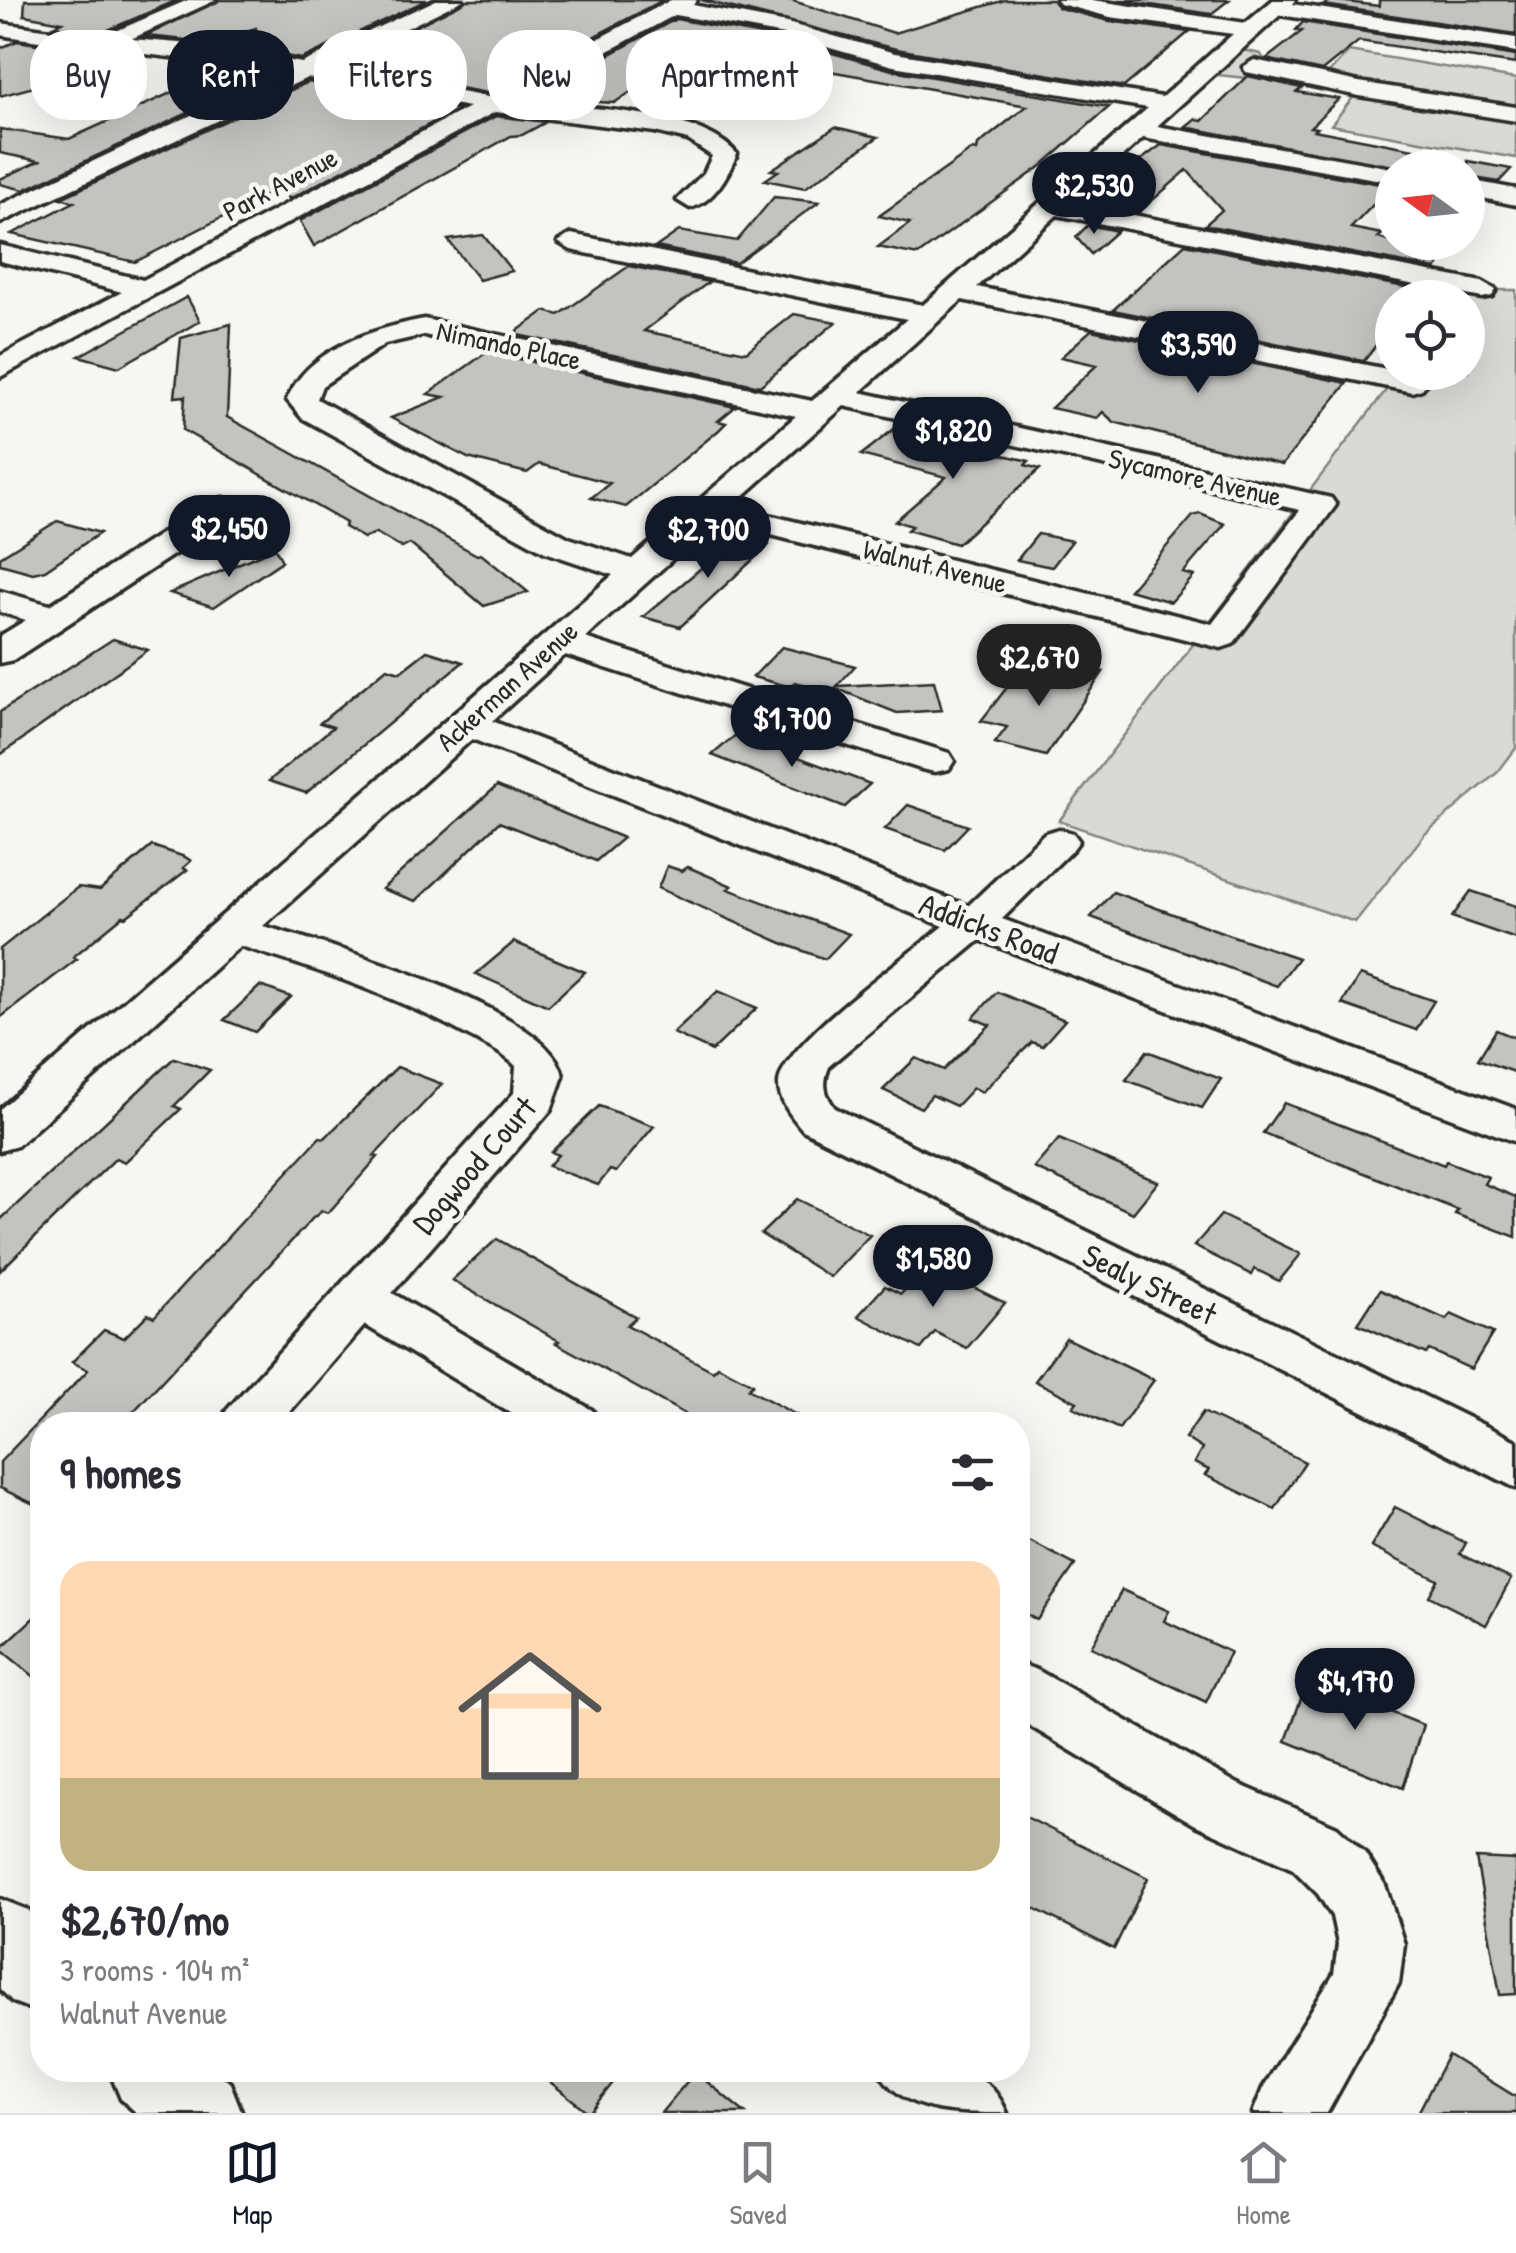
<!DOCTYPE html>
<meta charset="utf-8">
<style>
:root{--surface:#fff;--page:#f2f2f3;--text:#2b2b33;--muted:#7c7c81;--line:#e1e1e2;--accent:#111827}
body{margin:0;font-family:"Patrick Hand",sans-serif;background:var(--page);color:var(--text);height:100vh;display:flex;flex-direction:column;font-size:38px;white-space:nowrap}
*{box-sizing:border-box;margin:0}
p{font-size:32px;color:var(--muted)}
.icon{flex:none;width:55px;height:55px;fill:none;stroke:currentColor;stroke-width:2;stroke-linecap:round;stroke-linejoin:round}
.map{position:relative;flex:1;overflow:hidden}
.details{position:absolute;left:30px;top:1412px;width:1000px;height:670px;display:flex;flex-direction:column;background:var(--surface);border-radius:40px;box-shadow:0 10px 40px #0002}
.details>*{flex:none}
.hud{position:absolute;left:30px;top:30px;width:1000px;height:90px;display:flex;gap:20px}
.needle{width:65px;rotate:285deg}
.tools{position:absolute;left:1375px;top:150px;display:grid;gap:20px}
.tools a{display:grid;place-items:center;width:110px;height:110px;border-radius:50%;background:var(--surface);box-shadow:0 10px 40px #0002;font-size:50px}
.price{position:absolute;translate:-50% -85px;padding:0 22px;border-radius:35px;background:var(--accent);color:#fff;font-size:32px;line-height:65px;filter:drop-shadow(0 2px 5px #0008)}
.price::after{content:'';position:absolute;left:50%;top:60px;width:30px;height:22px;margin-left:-15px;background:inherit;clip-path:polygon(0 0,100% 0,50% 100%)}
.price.active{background:#222;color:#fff}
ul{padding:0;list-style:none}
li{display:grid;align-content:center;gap:20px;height:530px;padding:0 30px}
li span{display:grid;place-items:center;height:310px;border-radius:30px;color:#555}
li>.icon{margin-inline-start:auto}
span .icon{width:180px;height:180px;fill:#fffc;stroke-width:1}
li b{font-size:42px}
h2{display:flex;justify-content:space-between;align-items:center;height:120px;padding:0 30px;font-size:42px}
.pill{padding:0 35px;border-radius:40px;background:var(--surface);box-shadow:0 10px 40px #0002;font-size:35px;line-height:90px}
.pill.active{background:var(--accent);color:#fff}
.tabs{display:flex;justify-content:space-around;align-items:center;height:140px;border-top:2px solid var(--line);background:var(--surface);font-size:28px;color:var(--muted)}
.tabs a{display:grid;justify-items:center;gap:5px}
.tabs .active{color:var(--accent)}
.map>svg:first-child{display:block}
.green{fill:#d9d9d5;stroke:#828280;stroke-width:2.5}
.building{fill:#c3c3c0;stroke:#2b2b2b;stroke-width:2.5}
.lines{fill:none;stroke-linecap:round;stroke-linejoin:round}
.minor-casing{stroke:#2b2b2b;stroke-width:7}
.major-casing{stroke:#2b2b2b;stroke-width:7}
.minor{fill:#f6f6f2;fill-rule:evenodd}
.major{fill:#f6f6f2;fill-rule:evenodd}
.labels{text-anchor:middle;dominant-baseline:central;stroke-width:9;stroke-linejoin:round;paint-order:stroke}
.far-street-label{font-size:28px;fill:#2b2b2b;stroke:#f6f6f2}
.street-label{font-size:32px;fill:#2b2b2b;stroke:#f6f6f2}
</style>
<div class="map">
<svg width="1516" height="2113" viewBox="0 0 1516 2113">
<rect width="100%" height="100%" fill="#f6f6f2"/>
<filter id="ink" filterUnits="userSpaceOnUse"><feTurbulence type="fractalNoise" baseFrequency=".01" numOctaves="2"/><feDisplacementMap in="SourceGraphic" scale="20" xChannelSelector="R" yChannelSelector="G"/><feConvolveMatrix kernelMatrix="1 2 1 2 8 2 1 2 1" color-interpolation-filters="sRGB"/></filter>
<g filter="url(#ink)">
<g class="green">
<path d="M1238,49L1260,54L1267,62L1325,77L1349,51L1516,79V158L1331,125L1359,90L1291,74L1256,79L1198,73Z"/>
<path d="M1482,290H1516V748L1498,772L1425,834L1355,922L1059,821L1399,373L1468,372V298L1464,297Z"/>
</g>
<g class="building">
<path d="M25,0H178L101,33L53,26L62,22L24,15Z"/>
<path d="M219,0H427L302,59L262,52L256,28L206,42L146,36Z"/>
<path d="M466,0H663L487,93L339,66Z"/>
<path d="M701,0H790L894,33L1005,0H1053L1059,8L1109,21L1189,32L1124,87L896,49Z"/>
<path d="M1117,0H1229L1211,14Z"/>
<path d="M1331,0L1379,6V0H1516V34L1324,5Z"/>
<path d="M676,19L783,39L892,70L1109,107L1043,165L918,255L878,247L910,223L879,216L972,150L977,151L978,145L1027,106L824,70L715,37L699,48L689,46L686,56L614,103L529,98Z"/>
<path d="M1303,22L1516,56V64L1359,41L1322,71L1266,59L1302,31L1296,30Z"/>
<path d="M17,41L70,49L144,58L0,96V48Z"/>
<path d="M226,68L269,75L24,190L0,184V179L39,161L0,153V129L69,139Z"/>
<path d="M1248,76L1302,88L1297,92L1339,99L1310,127L1317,128L1314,130L1424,151L1409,168H1396L1185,127L1195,119L1202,121Z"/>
<path d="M308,82L458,109L289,199L282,187L135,262L12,234L74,202L61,198Z"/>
<path d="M496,116L546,122L522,135L511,136L314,246L300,221Z"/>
<path d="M835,127L878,137L805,188L765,180L778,171L771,170Z"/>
<path d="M1161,145L1391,186L1351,228L1382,234L1378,238L1392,242L1444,252L1433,263L1440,264L1436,269L1205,225L1222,210L1187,170L1139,212L1106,206L1135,177L1122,174Z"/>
<path d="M1468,161L1511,169L1499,182L1468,177Z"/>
<path d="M774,197L819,202L736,263L656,247L679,231L737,241Z"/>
<path d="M1088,225L1117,231L1091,254L1076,237Z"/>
<path d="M483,235L512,271L479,280L448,240Z"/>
<path d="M1185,244L1420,290L1414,298H1392V324L1364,361L1113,310Z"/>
<path d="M629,266L709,282L644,331L746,352L794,314L836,322L760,386L513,334L545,311L559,315Z"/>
<path d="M187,297L200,321L119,367L79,356Z"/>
<path d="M231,324L227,417L477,555L481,554L528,592L484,606L410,544L402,548L376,533L364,538L344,527L346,523L183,430L185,396L175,397L181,338Z"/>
<path d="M1091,330L1347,383L1282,465L1114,422L1103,412L1097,418L1051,408L1097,365L1061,357Z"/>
<path d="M487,352L735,407L718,421L726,423L719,430L626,507L591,498L610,483L539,464L527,473L468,458L391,418L444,397L428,394Z"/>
<path d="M894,429L1029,461L1025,465L1040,469L957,544L907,530L912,526L895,521L946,477L861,455Z"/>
<path d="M1200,514L1225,524L1183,573L1194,576L1171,602L1129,590L1193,516Z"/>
<path d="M57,521L100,533L45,570L33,573L0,564V557Z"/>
<path d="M744,532L762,537L769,545L680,627L643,617Z"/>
<path d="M1038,534L1072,541L1052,567L1017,560Z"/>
<path d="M275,548L282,561L214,607L170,593Z"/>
<path d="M113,639L148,650L0,755V712Z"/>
<path d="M782,647L855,666L837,686L934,681L942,710L897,713L835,688L831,692L795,682L791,687L753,677Z"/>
<path d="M427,651L463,662L306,793L269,781L333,727L320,723L387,668L400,672Z"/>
<path d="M1103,672L1046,756L995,743L1007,727L981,721L1015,677Z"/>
<path d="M737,734L870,784L845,807L712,755Z"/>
<path d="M497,786L623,838L596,861L499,822L416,901L382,889Z"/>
<path d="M908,805L968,826L945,850L885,829Z"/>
<path d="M152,846L185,857L191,861L183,868L187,870L126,917L123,916L73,957L77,959L0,1018V949L78,887L100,890Z"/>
<path d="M667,866L682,871L688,867L732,886L728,889L849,934L825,959L782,943L658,888Z"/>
<path d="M1471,891L1516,906V939L1452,917Z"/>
<path d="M1113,892L1230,935L1298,958L1277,986L1091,917Z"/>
<path d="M514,942L585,972L548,1006L476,974Z"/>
<path d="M1360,975L1434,1001L1416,1030L1342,1004Z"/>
<path d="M260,986L291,997L255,1032L224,1020Z"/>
<path d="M718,991L757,1008L712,1051L673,1033Z"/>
<path d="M997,992L1065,1020L1042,1046L1032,1042L982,1092L973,1088L956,1106L932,1095L921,1108L883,1090L916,1058L944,1070L990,1025L973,1018Z"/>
<path d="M1496,1030L1516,1038V1073L1478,1059Z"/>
<path d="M1147,1051L1221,1079L1202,1108L1126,1080Z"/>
<path d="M174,1058L210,1070L174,1106L181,1109L125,1162L116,1158L0,1271V1220Z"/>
<path d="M397,1067L442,1084L374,1156L378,1157L328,1213L322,1211L313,1218L121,1425H42V1508L0,1488V1462L88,1370L72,1362L104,1330L124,1338L148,1314L154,1317L320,1137L325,1138Z"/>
<path d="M1284,1103L1444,1165L1446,1161L1488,1177L1484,1184L1516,1197V1237L1455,1214L1458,1210L1263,1133Z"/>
<path d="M599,1106L654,1126L616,1172L610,1170L598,1185L548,1166L558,1155L551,1152Z"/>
<path d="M1059,1139L1158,1182L1133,1213L1034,1168Z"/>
<path d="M797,1199L870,1235L830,1277L761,1234Z"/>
<path d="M1221,1215L1301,1254L1279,1281L1255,1269L1252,1275L1194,1246Z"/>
<path d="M497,1239L636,1317L627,1325L713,1371L718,1366L753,1384L748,1389L815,1425H705L556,1343L559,1341L452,1280Z"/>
<path d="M928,1265L1005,1303L967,1348L935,1332L921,1349L858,1316L885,1286L901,1294Z"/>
<path d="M1380,1290L1447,1320L1451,1314L1493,1333L1471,1369L1429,1350L1426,1354L1358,1324Z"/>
<path d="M1066,1338L1154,1380L1119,1429L1073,1407L1077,1402L1035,1381Z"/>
<path d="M1203,1412L1305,1462L1275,1509L1205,1475L1209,1470L1194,1463L1202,1449L1185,1438Z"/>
<path d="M1395,1507L1466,1543L1460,1554L1511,1579L1486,1625L1429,1596L1438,1580L1371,1547Z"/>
<path d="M1018,1535L1075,1565L1037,1620L1018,1610Z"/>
<path d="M1122,1590L1169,1611L1164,1621L1230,1652L1206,1702L1091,1647Z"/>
<path d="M42,1610V1683L0,1649Z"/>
<path d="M1308,1679L1423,1725L1403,1788L1286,1741Z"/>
<path d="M1018,1813L1148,1878L1114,1949L1018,1900Z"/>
<path d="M1476,1858L1516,1860V1994L1500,1995Z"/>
<path d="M1448,2055L1516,2097V2113H1418Z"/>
<path d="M535,2070H623L589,2113Z"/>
<path d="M695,2072L745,2113H661Z"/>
</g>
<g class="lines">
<defs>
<g id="minor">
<path d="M188,0H216L131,39L203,45L302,63L436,0H463L327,68L488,97L671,0H697L693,5L787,23L895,53L1162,97L1233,34L1110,17L1060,4L1057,0H1092L1246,23L1273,0H1295L1292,4L1516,38V52L1280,15L1157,126L1392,168V182L1143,138L1071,203L1482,282L1496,290L1492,296L1482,298L1057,215L977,287L1412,374L1422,377L1427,383L1422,389L1412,392L962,300L860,392L1331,498L1336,505L1233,644L1221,648L715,521L585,638L949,753L954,761L949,769L935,772L921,769L565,655L492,721L968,906L1045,833L1059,829L1073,833L1079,841L1073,849L1002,919L1516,1109V1142L980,940L830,1065C822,1082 824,1094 835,1108L1516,1441V1488L803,1130C792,1117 778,1100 779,1083C782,1043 910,954 944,926L472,739L263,926C326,944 551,1008 563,1076L551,1110L392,1293L592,1410L600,1425H530L365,1325L278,1425H219L227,1410L514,1093L516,1066C501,1051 481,1043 463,1033C393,995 317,969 240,946L17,1146L0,1151V1109L613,575L545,552L302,418L287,400C308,348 374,329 424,319L812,401L907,319L571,250L558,242L571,234L923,305L1148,108L893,66L784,35L675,15L516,101C573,108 699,108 737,154C728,175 714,202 690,208L677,200L704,173L712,156L688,140L655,132L495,112L0,377V356L122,292L0,261V245L143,280L469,107L307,78L0,223V205L281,73C188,56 94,51 0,35V23L102,37ZM424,335L796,416L632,559L569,538L317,399L322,386L385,344ZM844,406L1300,510L1212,624L732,506Z"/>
<path d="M1254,60L1359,82L1516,107V121L1359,96L1246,72L1243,67Z"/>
<path d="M1468,180L1516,189V205L1468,195Z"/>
<path d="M223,498L234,501L239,508L234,515L13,660L0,663V636L26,620L0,612V591L50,605L212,501Z"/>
<path d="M1018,1663L1039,1671L1238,1784L1337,1827L1364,1852L1385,1885L1404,1944L1399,1983L1327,2113H1253L1263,2088L1334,1974L1338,1944L1332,1916L1318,1894L1293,1869L1194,1824L1018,1719Z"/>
<path d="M878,2070C932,2070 982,2054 1007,2113C951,2113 903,2113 878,2070Z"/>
</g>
<g id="major">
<path d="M0,1899L28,1910L42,1922V2013L13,2002L0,1989Z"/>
<path d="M109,2070H215L230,2083L242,2113H137L121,2099Z"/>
</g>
</defs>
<use href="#minor" class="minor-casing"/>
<use href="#major" class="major-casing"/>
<use href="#minor" class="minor"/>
<use href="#major" class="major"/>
</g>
</g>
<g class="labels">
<g class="far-street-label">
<text transform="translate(280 184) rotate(-28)">Park Avenue</text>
<text transform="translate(509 345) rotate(12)">Nimando Place</text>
<text transform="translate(1195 477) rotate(13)">Sycamore Avenue</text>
<text transform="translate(935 566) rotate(14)">Walnut Avenue</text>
<text transform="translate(507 686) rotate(-42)">Ackerman Avenue</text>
</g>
<g class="street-label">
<text transform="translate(989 928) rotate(21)">Addicks Road</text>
<text transform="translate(474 1165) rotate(-49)">Dogwood Court</text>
<text transform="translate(1150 1284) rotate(26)">Sealy Street</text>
</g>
</g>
</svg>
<div class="tools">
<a><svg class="needle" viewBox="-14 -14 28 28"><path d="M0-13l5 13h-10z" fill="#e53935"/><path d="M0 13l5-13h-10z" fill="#7c7c81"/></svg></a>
<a><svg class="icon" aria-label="locate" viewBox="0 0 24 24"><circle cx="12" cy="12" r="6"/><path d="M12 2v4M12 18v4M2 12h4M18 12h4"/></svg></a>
</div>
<b class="price" style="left:1094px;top:237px">$2,530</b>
<b class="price" style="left:1198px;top:396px">$3,590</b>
<b class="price" style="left:953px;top:482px">$1,820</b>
<b class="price" style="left:229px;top:580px">$2,450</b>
<b class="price" style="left:708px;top:581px">$2,700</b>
<b class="price active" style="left:1039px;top:709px">$2,670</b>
<b class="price" style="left:792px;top:770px">$1,700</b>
<b class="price" style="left:933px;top:1310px">$1,580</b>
<b class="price" style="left:1355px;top:1733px">$4,170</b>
<div class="hud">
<a class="pill">Buy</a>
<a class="pill active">Rent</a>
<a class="pill">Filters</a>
<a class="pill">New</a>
<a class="pill">Apartment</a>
</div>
<section class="details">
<h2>9 homes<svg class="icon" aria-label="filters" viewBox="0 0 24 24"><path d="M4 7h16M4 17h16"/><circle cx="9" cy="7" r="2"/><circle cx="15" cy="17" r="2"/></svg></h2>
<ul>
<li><span style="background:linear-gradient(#ffd9b3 70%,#c2b280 0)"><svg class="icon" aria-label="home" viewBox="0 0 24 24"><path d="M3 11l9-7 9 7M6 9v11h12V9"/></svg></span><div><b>$2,670/mo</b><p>3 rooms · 104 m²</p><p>Walnut Avenue</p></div></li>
</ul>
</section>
</div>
<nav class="tabs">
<a class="active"><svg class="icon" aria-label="map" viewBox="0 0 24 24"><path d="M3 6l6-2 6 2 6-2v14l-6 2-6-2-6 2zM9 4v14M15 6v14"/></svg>Map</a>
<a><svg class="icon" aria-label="saved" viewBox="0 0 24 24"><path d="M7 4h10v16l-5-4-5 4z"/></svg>Saved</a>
<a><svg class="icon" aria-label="home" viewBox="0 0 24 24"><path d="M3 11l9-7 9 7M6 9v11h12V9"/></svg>Home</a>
</nav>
